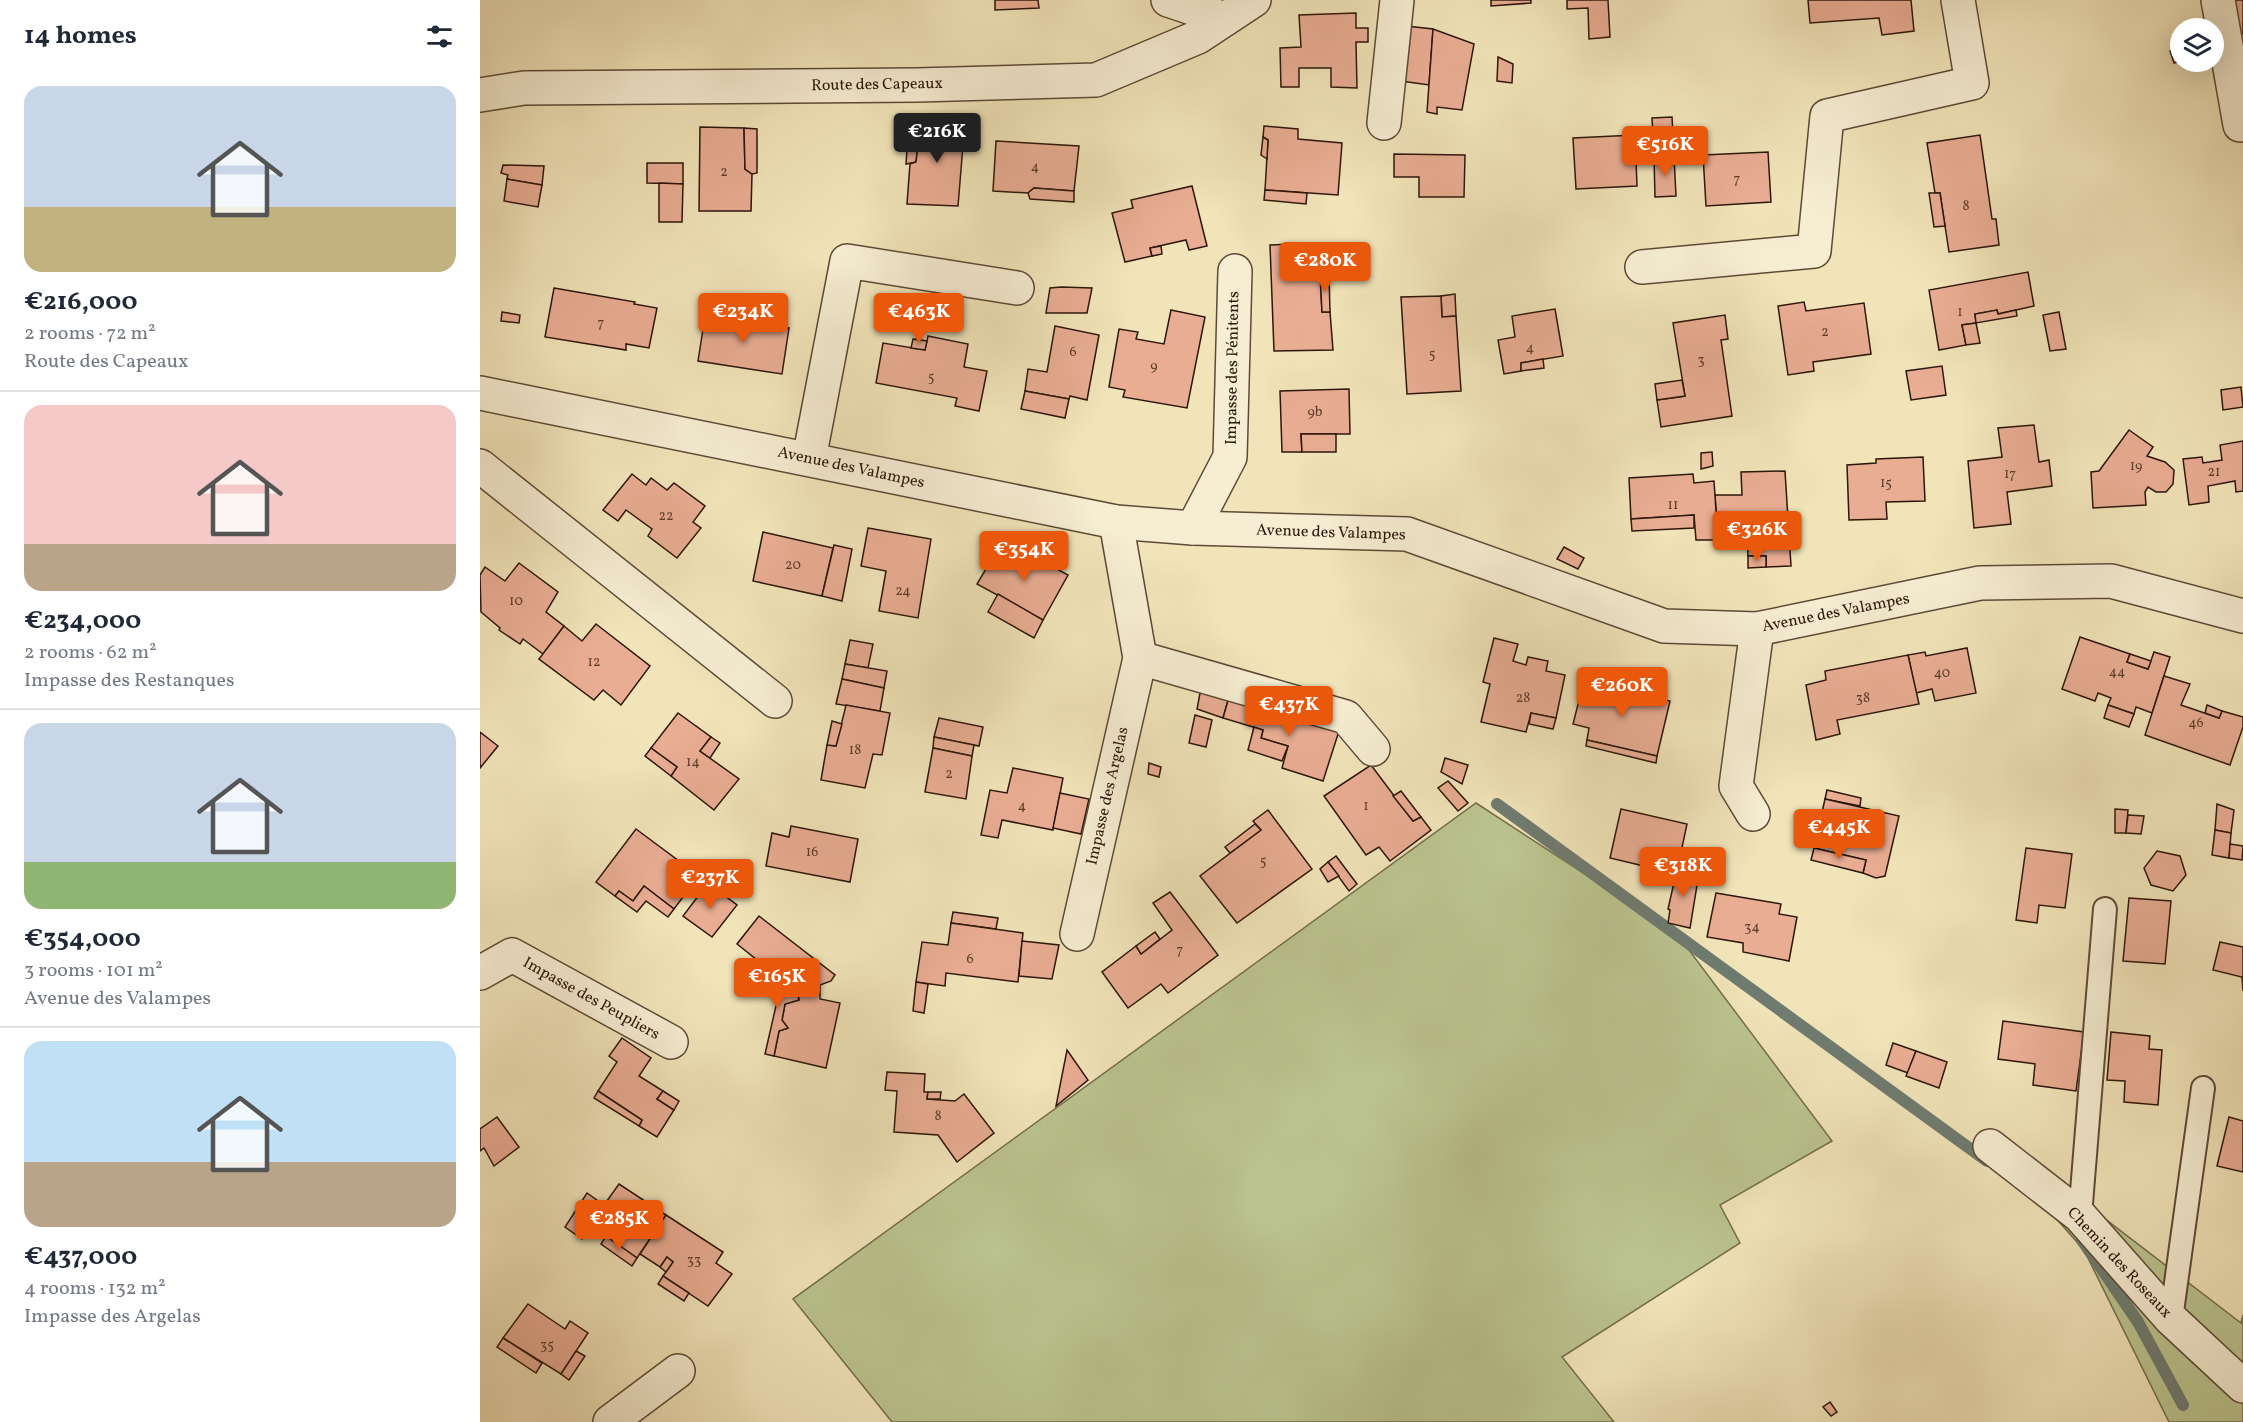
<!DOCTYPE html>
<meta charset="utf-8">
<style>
:root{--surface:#fff;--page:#f2f2f3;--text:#1f2937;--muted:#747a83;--line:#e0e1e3;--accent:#ea580c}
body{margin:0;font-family:Vollkorn,serif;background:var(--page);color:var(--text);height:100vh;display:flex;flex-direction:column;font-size:22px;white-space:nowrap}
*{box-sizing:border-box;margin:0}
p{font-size:20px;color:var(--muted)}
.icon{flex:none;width:33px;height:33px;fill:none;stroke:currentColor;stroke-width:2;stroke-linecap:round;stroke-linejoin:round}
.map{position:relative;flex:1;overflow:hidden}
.side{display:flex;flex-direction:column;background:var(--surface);width:480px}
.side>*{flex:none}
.buttons{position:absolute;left:1690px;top:18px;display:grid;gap:12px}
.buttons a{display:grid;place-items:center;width:54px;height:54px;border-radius:50%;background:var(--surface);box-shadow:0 6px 24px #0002;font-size:30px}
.price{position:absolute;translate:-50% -51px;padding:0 14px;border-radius:6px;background:var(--accent);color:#fff;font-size:20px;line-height:39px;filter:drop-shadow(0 2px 3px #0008)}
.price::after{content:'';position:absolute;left:50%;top:36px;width:18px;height:14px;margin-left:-9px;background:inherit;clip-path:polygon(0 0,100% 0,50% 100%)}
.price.selected{background:#222;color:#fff}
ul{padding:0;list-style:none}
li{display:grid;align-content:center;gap:12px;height:318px;padding:0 24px}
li+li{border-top:2px solid var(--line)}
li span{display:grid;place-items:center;height:186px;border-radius:18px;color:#555}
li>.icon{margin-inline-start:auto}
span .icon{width:108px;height:108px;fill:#fffc;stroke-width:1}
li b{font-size:26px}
h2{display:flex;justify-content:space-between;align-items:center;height:72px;padding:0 24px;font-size:26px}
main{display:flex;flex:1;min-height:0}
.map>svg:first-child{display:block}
.green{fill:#bbc48f;stroke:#746d4d;stroke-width:1.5}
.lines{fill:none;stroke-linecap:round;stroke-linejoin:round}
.stream{stroke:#6f7b70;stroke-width:12}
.building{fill:#e9ad93;stroke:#2d160b;stroke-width:1.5}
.lane-casing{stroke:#5e4a36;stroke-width:26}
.street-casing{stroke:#5e4a36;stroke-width:36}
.lane{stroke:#f6edd2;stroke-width:22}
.street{stroke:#f6edd2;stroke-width:33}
.labels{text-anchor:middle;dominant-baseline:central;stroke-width:4.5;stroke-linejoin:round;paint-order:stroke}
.number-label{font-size:14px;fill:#5c3c2d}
.street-label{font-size:16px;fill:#2d160b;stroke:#f6edd2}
</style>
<main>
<section class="side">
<h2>14 homes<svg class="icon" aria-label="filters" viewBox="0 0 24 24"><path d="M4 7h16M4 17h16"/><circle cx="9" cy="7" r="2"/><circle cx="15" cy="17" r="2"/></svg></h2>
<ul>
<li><span style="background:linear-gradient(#c9d6e8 65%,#c2b280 0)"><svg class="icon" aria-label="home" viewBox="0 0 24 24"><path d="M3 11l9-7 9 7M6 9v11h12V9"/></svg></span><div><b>€216,000</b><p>2 rooms · 72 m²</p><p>Route des Capeaux</p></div></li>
<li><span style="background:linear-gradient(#f6c9c9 75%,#b9a48a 0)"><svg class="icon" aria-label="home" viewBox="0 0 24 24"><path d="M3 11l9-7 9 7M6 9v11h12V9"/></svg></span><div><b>€234,000</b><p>2 rooms · 62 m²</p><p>Impasse des Restanques</p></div></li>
<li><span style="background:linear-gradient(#c9d6e8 75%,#8fb573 0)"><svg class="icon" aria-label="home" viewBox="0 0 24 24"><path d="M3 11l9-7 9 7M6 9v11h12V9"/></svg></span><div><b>€354,000</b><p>3 rooms · 101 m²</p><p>Avenue des Valampes</p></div></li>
<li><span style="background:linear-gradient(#bfe0f5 65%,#b9a48a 0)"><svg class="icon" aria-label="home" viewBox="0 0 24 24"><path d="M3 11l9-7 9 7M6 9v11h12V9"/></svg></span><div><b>€437,000</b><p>4 rooms · 132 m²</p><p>Impasse des Argelas</p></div></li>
</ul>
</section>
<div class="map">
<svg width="1763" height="1422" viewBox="0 0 1763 1422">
<rect width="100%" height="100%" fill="#f1e4b9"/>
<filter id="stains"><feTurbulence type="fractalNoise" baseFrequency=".00333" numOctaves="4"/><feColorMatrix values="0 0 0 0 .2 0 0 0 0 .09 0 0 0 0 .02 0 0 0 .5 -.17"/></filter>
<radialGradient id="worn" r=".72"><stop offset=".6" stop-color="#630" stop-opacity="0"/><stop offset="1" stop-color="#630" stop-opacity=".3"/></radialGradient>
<g class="green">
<path d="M996,803L1197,934L1352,1141L1240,1205L1260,1243L1082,1357L1134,1422H412L313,1299Z"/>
<path d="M1509,1130L1761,1323L1763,1315V1422H1689L1604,1250L1573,1215Z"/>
</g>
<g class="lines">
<g class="stream">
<path d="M1017,804L1507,1161"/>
<path d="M1602,1240L1658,1322L1703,1405"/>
</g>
</g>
<g class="building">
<path d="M515,0H558L559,8L515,10Z"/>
<path d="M1011,0H1051V3L1011,6Z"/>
<path d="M1087,0H1128L1130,37L1109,39L1108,8L1087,9Z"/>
<path d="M1328,0H1431L1434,31L1402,35L1399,18L1330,23Z"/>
<path d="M1752,0H1763V34L1754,31Z"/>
<path d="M876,13V28H888V42H876L877,88L851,87V68H819V87H801L800,48L821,47L819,15Z"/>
<path d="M917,25L953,29L949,85L914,80Z"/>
<path d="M953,29L994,44L982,110L957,107V114L947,112Z"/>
<path d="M1701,48V61L1694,63L1690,51Z"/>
<path d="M1018,57L1033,64L1032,83L1017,81Z"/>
<path d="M1192,117L1193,134L1173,135L1172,118Z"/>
<path d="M429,119L441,120L436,162L426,164Z"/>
<path d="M441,120L485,121L478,206L427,204L430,164L436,162Z"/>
<path d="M784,126L818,129V139L862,143L858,195L785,190L788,140L783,137Z"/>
<path d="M220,127L264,128L265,169L272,174L271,211H219Z"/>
<path d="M264,128L277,129V173L272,174L265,169Z"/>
<path d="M1155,135L1157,186L1096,189L1093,138Z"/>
<path d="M1500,135L1512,219H1516L1519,245L1469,252L1460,193H1455L1447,143Z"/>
<path d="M783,137L788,140L787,159L781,155Z"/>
<path d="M516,141L599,146L594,191L554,188L548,193L513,191Z"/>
<path d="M1288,152L1291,202L1226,206L1223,155Z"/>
<path d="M914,154L985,155L984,197H939V177H914Z"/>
<path d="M1194,156L1196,196L1175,197L1174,157Z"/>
<path d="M167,163H203V184L167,183Z"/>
<path d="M23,165L64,166L62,185L27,179L28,175L21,173Z"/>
<path d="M27,179L62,185L58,207L24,201Z"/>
<path d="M179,183L203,184L202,222H179Z"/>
<path d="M712,186L727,246L709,250L706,240L670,248L672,256L645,262L632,213L653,208L651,200Z"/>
<path d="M554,188L594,191V202L550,199L548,193Z"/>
<path d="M785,190L827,193L826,204L784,200Z"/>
<path d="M1449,193H1460L1465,226L1454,227Z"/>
<path d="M839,243L842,312H850L853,350L794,351L790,245Z"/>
<path d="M681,246L682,254L672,256L670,248Z"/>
<path d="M1548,272L1554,306L1518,314L1517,310L1495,314L1496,323L1482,325L1486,345L1459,350L1449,290Z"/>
<path d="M840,275H849L850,312H842Z"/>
<path d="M581,287L612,288L607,313H566L570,288Z"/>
<path d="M74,288L155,302L154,304L177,308L169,348L146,344V350L65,337Z"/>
<path d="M975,294L976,316L962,317L961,296Z"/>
<path d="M961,296L962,317L976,316L981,391L927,394L921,297Z"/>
<path d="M1324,302L1326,311L1384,303L1391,354L1333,362L1334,371L1308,375L1298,306Z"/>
<path d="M1075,309L1083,356L1041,363V371L1024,374L1018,340L1035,337L1032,316Z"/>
<path d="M226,310L244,313L243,319L309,328L302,374L218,361Z"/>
<path d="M691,310L725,317L707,408L643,397L645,390L629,387L639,329L658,332L656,339L684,344Z"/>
<path d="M1517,310L1518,314L1536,310L1537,316L1496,323L1495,314Z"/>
<path d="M22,312L40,315L39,323L21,321Z"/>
<path d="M1579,312L1586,349L1570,351L1563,315Z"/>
<path d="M1245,315L1248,339L1241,340L1252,416L1181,427L1177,400L1205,396L1193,323Z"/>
<path d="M1496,323L1500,343L1486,345L1482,325Z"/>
<path d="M575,326L619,335L607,400L590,396L589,399L545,391L548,369L567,372Z"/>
<path d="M448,336L488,344L484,367L507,371L499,411L475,406L477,398L396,383L403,343L445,350Z"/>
<path d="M433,339L447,341L445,350L431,348Z"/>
<path d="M1063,359L1064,368L1041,371V363Z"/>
<path d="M1462,366L1466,395L1431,400L1426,371Z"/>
<path d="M1202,380L1205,396L1177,400L1175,384Z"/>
<path d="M1761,387L1763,407L1743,410L1741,390Z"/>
<path d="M869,389L870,434H821L822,452H802L800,391Z"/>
<path d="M545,391L589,399L585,418L541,409Z"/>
<path d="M1554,425L1559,462L1569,460L1572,486L1527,492L1531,524L1494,528L1488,461L1522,457L1518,428Z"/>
<path d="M1649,430L1673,447L1667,456L1685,462L1694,470L1693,484L1686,492H1676L1668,487L1665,492L1666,505L1613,508L1611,472L1619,471Z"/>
<path d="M821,434H856V452H822Z"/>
<path d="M1763,441V491L1756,492L1755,481L1728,486L1729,502L1709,505L1703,459L1722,457L1723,463L1742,460L1740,445Z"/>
<path d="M1232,452L1233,466L1221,469V453Z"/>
<path d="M1443,457L1445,501L1406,502L1407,519L1369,520L1367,465L1396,463V459Z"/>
<path d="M1305,471L1311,566L1286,567V556H1268L1267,537L1238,540L1235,495H1262L1261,472Z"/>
<path d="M152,474L166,485L171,478L187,490L194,483L225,506L213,522L221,528L197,558L168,536L172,529L146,510L138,521L123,510Z"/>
<path d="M1213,474L1214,483L1234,481L1238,540H1216L1214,515L1151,519L1149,478Z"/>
<path d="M1214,515V528L1152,531L1151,519Z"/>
<path d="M388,528L451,539L438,618L399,611L406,571L381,566Z"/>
<path d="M283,532L353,548L342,596L273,581Z"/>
<path d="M1267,537V546H1257V538Z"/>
<path d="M354,545L372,549L362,601L342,596Z"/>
<path d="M1084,547L1104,558L1098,569L1077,559Z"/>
<path d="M544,551L588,575L563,620L497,584L516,552L536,563Z"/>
<path d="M1268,556H1286V567L1268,568Z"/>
<path d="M39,563L78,592L66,612L84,626L63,654L43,639L40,644L19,630L20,628L1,612L0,575L5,567L25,581Z"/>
<path d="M518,594L563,620L554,638L508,612Z"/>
<path d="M116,624L170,666L141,705L123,690L114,700L59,659L84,626L102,641Z"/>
<path d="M1600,637L1650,654L1647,662L1668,669L1674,652L1690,657L1672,713L1656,707L1654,714L1628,705L1631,698L1618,693L1615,701L1582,689Z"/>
<path d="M1014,638L1038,644L1033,661L1046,665L1048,657L1068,661L1066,671L1085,675L1076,718L1051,713L1046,732L1001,722L1010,684L1003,682Z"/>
<path d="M370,640L393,644L388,668L365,664Z"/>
<path d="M1487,648L1496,693L1455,701L1452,689L1436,693L1428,655L1445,652L1446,656Z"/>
<path d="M1650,654L1671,661L1668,669L1647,662Z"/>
<path d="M1428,655L1439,704L1357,720L1360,734L1336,740L1326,685L1346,680L1345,671Z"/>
<path d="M365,664L407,671L404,688L362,679Z"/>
<path d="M1684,676L1710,684L1701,705L1739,718L1742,711L1763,717V727L1750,765L1665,735Z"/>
<path d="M362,679L404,688L400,711L356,704Z"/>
<path d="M1104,681L1190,701L1177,756L1107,740L1109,728L1093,724Z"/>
<path d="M721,688L749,697L743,718L717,709Z"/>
<path d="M749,697L859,731L843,781L802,768L808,746L781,738L783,730L743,718Z"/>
<path d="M366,705L410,713L402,755L393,754L385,788L341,780L347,745L356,746Z"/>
<path d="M1628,705L1654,714L1649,727L1624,718Z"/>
<path d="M1727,705L1742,711L1739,718L1725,713Z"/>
<path d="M198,713L231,737L220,751L259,779L234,810L191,776L197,767L171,748Z"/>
<path d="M1051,713L1076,718L1073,729L1049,724Z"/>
<path d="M715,715L732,720L726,747L709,743Z"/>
<path d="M459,718L503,727L499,746L454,737Z"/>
<path d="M352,721L362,724L356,746L347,745Z"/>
<path d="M774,727L783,730L781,738L808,746L802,761L768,750Z"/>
<path d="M0,732L18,746L0,768Z"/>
<path d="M231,737L240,743L230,758L220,751Z"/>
<path d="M454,737L494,745L492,756L453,748Z"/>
<path d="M1107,740L1177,756L1176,763L1106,746Z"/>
<path d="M171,748L197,767L191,776L165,756Z"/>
<path d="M453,748L492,756L486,799L445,792Z"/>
<path d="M965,758L988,765L982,784L961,772Z"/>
<path d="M669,763L681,767L679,777L668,774Z"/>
<path d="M891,765L933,821L941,817L951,830L910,861L899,847L886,855L844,796Z"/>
<path d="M533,768L583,778L573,830L522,820L518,838L501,835L510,790L527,793Z"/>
<path d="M968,781L988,803L978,811L958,788Z"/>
<path d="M1347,790L1381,798L1380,806L1345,799Z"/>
<path d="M921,791L941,817L933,821L913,796Z"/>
<path d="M580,793L609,799L601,834L573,828Z"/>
<path d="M1345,799L1419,816L1405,876L1396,878L1383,873L1386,860L1334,848Z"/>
<path d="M1737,804L1754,810L1751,833L1735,830Z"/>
<path d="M1141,809L1207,824L1200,857L1167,850L1164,866L1130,858Z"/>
<path d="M1635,809L1648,810L1646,833H1635Z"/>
<path d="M788,810L832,869L757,923L720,876L781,830L773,821Z"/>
<path d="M1648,815L1664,816L1661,834L1646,833Z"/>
<path d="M775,824L781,830L750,853L745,847Z"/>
<path d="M311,826L378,839L370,882L286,866L292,833L309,837Z"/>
<path d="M156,829L219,876L194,909L164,886L153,901L139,891L135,896L116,882Z"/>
<path d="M1735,830L1751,833L1749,858L1732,855Z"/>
<path d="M1750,844L1763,846L1762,860L1749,858Z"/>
<path d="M1334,848L1386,860L1383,873L1331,860Z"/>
<path d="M1546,848L1592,854L1585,908L1559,905L1557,923L1536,920Z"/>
<path d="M1167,850L1200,857L1197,869L1165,862Z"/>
<path d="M1677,851L1700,856L1706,875L1693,891L1671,885L1664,868Z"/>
<path d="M856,856L877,884L869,891L848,862Z"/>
<path d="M1200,857L1221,862L1219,873L1197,869Z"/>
<path d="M848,862L859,876L848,882L840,869Z"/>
<path d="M1197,869L1219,873L1210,928L1188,923L1190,910L1188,909Z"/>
<path d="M228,883L257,905L232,937L203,916Z"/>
<path d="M164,886L194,909L188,917L166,901L157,912L135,896L139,891L153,901Z"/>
<path d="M690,892L738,955L688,993L681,984L648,1008L622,972L656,946L661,954L692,930L673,903Z"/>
<path d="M1236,893L1301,904L1299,914L1317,917L1309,961L1263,952V943L1227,937Z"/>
<path d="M1649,898L1691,901L1685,964L1643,961Z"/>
<path d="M473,912L518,918L516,929L471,923Z"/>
<path d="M279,916L355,975L351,981L340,985V999L360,1003L346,1068L294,1056L299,1031L308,1028L302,1020L305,1004L319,1000L316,986L302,990L277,971L282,964L257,944Z"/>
<path d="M471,923L543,933L538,982L466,973L465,986L436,982L442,942L468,945Z"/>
<path d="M675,932L680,939L661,954L656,946Z"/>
<path d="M542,941L579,945L572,979L539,976Z"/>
<path d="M1740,942L1763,947V991L1762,977L1733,970Z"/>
<path d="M277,971L302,990L316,986L319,1000L305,1004L302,1020L308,1028L299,1031L294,1056L285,1054L298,997L272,978Z"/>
<path d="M436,982L448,984L444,1013L433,1011Z"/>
<path d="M1523,1021L1604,1032L1596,1091L1553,1085L1555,1064L1518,1059Z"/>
<path d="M1631,1032L1670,1036L1669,1049L1682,1050L1678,1105L1644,1102L1645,1081L1627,1080Z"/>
<path d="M142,1038L171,1058L159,1076L183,1091L177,1099L194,1110L177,1137L159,1126L162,1120L118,1091L137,1062L129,1056Z"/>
<path d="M1413,1043L1436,1051L1428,1073L1406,1065Z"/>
<path d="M587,1050L608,1080L576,1106Z"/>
<path d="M1436,1051L1467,1062L1459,1088L1426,1076Z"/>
<path d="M407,1072L445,1074L444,1092H448L447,1099L475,1101L484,1094L514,1133L477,1162L458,1135L414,1132L417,1091L405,1090Z"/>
<path d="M118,1091L162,1120L159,1126L114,1098Z"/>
<path d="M183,1091L199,1101L194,1110L177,1099Z"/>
<path d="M448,1092H461L460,1099H447Z"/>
<path d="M17,1117L39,1147L14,1166L4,1148L0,1151V1129Z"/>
<path d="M1749,1117L1763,1121V1172L1737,1166Z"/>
<path d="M139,1184L186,1215L157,1258L110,1226L102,1239L85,1227L107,1193L124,1205Z"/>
<path d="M186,1215L243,1252L236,1263L252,1274L228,1306L183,1276L193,1262L187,1257L180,1267L160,1254Z"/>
<path d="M126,1236L157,1258L152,1266L121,1244Z"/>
<path d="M187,1257L193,1262L186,1272L180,1267Z"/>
<path d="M183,1276L209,1293L204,1301L178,1284Z"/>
<path d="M48,1304L85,1329L90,1321L108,1333L81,1374L23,1338Z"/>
<path d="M23,1338L62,1363L56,1373L17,1347Z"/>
<path d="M96,1351L105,1356L89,1380L81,1374Z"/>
<path d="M1350,1402L1357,1412L1351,1416L1343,1407Z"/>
</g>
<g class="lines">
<defs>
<g id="lane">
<path d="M1600,1216L1625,909"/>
<path d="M1691,1319L1723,1088"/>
</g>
<g id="street">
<path d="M688,0L745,19"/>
<path d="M1738,0L1760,125"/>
<path d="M0,95L44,88L437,85L616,80L718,37L774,0"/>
<path d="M904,123L917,0"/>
<path d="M1162,267L1334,251L1347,116L1492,83L1478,0"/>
<path d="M0,393L636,522L713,528L927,534L1184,626L1277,629L1500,583L1631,581L1763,616"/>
<path d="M329,459L367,261L537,288"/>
<path d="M0,466L295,701"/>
<path d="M713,528L750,457L755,271"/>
<path d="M660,658L866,717L893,749"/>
<path d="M1273,814L1256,786L1277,629"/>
<path d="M597,934L660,658L636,522"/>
<path d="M0,973L32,955L191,1042"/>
<path d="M1510,1146L1600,1216L1691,1319L1763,1386"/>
<path d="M130,1422L198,1371"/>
</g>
</defs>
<use href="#lane" class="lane-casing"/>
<use href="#street" class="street-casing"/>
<use href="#lane" class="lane"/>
<use href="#street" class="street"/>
</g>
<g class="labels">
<g class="number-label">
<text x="555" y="167">4</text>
<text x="244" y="172">2</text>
<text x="1257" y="179">7</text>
<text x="1486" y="206">8</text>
<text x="1480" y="312">1</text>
<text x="121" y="323">7</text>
<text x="1345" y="332">2</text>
<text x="1050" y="348">4</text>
<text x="593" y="352">6</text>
<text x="952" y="354">5</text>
<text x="1221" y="360">3</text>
<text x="674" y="366">9</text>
<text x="451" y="377">5</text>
<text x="835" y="412">9b</text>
<text x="1656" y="466">19</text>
<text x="1734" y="472">21</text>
<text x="1530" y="474">17</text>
<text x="1406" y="483">15</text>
<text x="1193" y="505">11</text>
<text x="186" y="516">22</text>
<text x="313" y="565">20</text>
<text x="423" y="591">24</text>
<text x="36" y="601">10</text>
<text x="114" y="662">12</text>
<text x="1637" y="672">44</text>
<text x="1462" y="673">40</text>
<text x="1043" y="698">28</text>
<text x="1383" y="698">38</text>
<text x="1716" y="723">46</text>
<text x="375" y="750">18</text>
<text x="213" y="762">14</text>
<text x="469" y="774">2</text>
<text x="542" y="806">4</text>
<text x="886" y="806">1</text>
<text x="332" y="852">16</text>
<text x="783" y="861">5</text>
<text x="1272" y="927">34</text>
<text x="700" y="950">7</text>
<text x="490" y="959">6</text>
<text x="458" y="1116">8</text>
<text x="214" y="1260">33</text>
<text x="67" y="1345">35</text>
</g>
<g class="street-label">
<text transform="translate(397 85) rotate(-1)">Route des Capeaux</text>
<text transform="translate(753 368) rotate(-89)">Impasse des Pénitents</text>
<text transform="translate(371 468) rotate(12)">Avenue des Valampes</text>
<text transform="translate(851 533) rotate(2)">Avenue des Valampes</text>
<text transform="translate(1356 613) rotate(-11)">Avenue des Valampes</text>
<text transform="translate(628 796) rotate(-77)">Impasse des Argelas</text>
<text transform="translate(111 999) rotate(29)">Impasse des Peupliers</text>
<text transform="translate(1639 1263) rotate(47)">Chemin des Roseaux</text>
</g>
</g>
<rect width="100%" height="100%" filter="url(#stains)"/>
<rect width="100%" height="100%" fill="url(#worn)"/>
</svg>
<div class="buttons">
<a><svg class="icon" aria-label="layers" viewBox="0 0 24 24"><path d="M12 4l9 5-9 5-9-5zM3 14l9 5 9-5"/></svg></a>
</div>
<b class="price selected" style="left:457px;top:164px">€216K</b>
<b class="price" style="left:1185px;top:177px">€516K</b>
<b class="price" style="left:845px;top:293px">€280K</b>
<b class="price" style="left:263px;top:344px">€234K</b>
<b class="price" style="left:439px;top:344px">€463K</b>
<b class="price" style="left:1277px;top:562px">€326K</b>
<b class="price" style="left:544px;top:582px">€354K</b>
<b class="price" style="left:1142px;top:718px">€260K</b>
<b class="price" style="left:809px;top:737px">€437K</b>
<b class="price" style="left:1359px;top:860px">€445K</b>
<b class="price" style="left:1203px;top:898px">€318K</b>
<b class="price" style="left:230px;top:910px">€237K</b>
<b class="price" style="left:297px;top:1009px">€165K</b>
<b class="price" style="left:139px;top:1251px">€285K</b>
</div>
</main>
